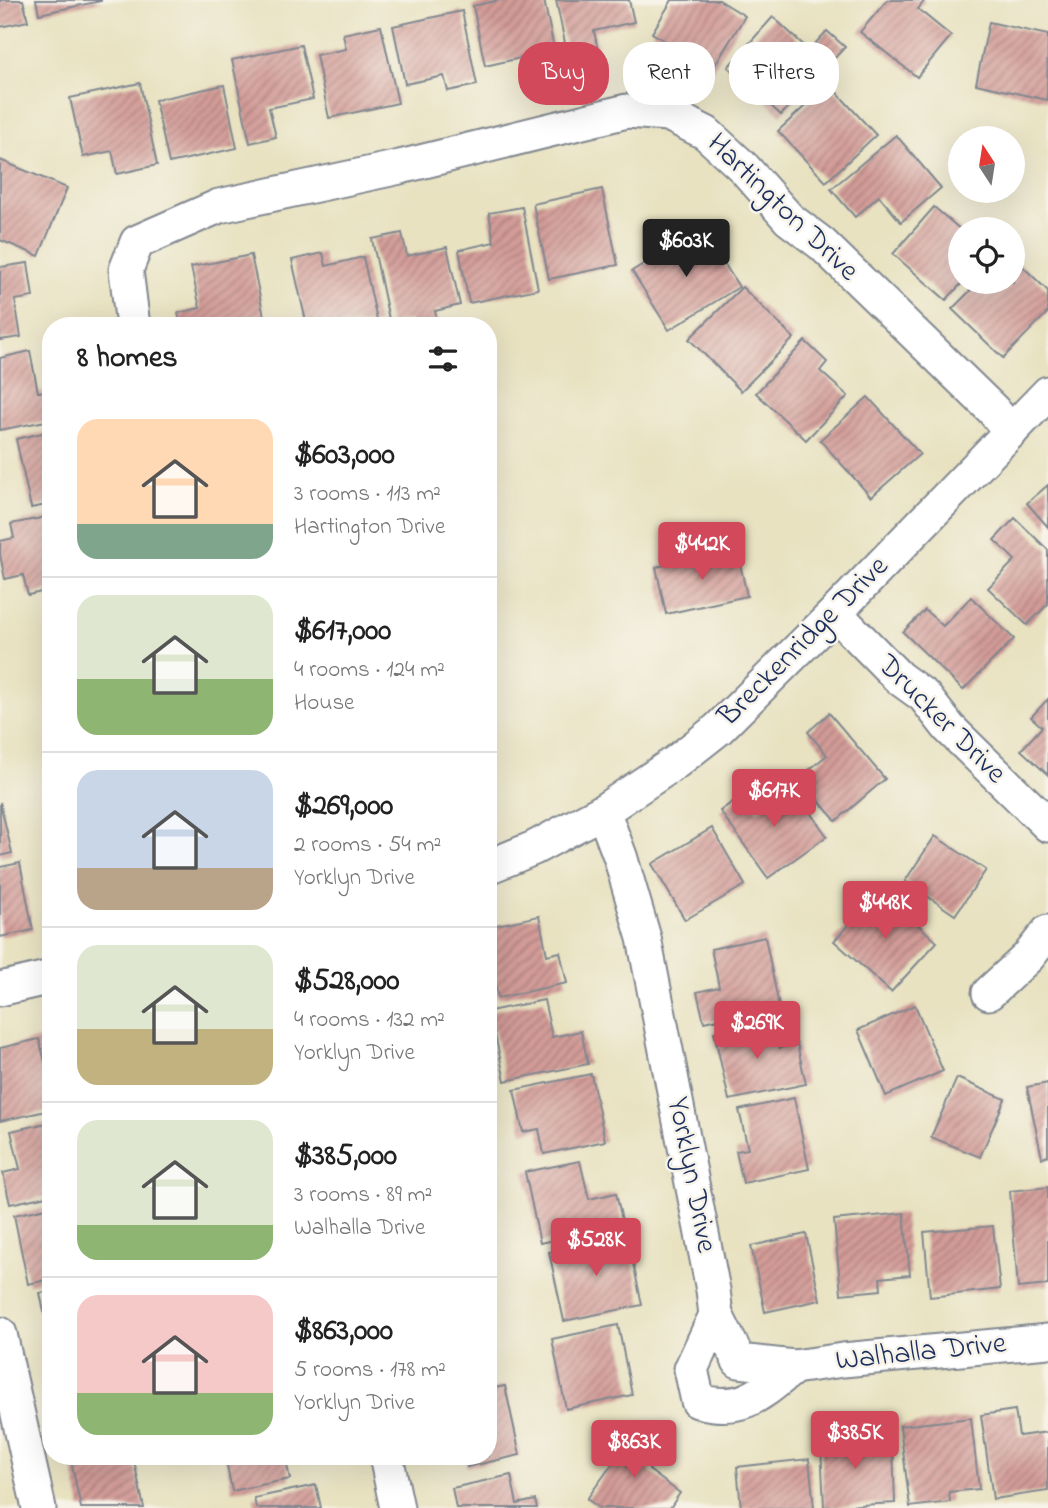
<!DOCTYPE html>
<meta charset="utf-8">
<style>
:root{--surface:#fff;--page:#f6f6f6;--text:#222;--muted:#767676;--line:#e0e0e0;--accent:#d1495b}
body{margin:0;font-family:"Indie Flower",sans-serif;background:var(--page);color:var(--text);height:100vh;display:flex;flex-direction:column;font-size:26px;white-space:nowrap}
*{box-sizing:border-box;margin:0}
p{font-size:23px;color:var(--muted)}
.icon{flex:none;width:38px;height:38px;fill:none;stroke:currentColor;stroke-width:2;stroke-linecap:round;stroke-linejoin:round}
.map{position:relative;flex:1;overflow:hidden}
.details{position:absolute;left:42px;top:317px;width:455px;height:1148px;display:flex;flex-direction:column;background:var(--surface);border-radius:28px;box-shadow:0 7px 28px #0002}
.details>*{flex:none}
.top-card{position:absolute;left:518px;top:42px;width:424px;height:63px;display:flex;gap:14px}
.needle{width:46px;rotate:348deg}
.tools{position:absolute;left:948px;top:126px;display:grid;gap:14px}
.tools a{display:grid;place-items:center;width:77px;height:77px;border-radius:50%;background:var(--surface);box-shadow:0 7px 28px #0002;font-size:35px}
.price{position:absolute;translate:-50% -60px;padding:0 16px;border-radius:7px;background:var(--accent);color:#fff;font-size:23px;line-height:46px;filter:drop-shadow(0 2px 4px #0008)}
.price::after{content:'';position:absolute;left:50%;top:42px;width:21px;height:16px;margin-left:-10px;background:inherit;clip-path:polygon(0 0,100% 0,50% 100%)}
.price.current{background:#222;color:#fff}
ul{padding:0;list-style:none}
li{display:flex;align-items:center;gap:21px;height:175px;padding:0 35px}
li+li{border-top:2px solid var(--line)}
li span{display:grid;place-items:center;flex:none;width:196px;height:140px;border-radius:21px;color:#555}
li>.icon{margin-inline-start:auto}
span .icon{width:84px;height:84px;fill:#fffc;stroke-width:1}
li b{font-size:30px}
h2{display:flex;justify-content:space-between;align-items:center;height:84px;padding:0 35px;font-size:30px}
.tag{padding:0 24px;border-radius:28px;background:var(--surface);box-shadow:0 7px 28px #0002;font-size:24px;line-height:63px}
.tag.current{background:var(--accent);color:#fff}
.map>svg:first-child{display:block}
.building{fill:url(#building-hatch)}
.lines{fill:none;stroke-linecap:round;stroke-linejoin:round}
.minor-casing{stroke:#828890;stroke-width:37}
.minor{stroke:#fff;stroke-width:33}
.labels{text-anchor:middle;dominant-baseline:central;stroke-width:5;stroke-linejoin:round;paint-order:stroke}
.street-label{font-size:30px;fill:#1b2f5e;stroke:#f7f3e8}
</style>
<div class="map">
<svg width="1048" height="1508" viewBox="0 0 1048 1508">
<defs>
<pattern id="building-hatch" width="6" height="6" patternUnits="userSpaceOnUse" patternTransform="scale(1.75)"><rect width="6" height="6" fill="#d39b97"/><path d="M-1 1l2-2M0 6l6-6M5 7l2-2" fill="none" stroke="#aa7f7e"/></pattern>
</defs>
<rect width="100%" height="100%" fill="#f7f3e8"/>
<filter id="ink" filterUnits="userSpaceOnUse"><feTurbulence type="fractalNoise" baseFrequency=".0143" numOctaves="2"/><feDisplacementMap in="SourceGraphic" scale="14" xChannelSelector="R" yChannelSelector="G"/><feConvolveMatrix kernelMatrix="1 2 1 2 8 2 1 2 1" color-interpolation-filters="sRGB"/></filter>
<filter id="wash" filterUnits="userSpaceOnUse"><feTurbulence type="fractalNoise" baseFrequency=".00686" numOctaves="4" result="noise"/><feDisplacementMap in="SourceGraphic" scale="28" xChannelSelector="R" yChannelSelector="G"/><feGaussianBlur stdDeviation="1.57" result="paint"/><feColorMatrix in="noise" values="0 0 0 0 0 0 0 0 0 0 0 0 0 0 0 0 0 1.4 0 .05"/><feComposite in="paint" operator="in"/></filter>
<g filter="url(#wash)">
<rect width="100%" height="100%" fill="#e8e2c1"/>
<g id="blocks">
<g class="building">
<path d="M0,0H23L28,21L0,27Z"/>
<path d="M36,0H101V1L39,14Z"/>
<path d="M499,0H544L559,73L530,79L525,57L485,66L473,6Z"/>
<path d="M556,0H629L634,22L594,31L600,60L570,67Z"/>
<path d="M672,0H719L745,16L712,70L652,33Z"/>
<path d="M887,0H925L918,9L951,36L917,77L860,32Z"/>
<path d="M462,11L477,85L448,91L444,76L405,84L393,26Z"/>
<path d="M773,17L809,50L827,31L845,47L781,115L728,67Z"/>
<path d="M989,22L1048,35L1047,100L976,84Z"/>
<path d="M381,26L398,103L329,118L316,55L346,49L343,34Z"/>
<path d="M301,45L313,99L269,108L276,137L250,143L232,60Z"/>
<path d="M140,83L157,165L117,174L112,151L83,157L70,98Z"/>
<path d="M829,84L876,135L826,182L778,131Z"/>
<path d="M224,85L237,148L169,163L155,100Z"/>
<path d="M896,135L941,188L901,222L879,196L855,217L831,189Z"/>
<path d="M0,160L67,188L39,256L0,240Z"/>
<path d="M602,189L618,265L549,279L533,204Z"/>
<path d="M522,207L538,289L469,303L459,250L494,242L489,213Z"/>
<path d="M934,207L961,230V282H963L946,300L893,254Z"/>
<path d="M702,228L739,287L669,330L632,271Z"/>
<path d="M402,233L407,256L447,247L460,305L435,311L438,326H410L409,320L390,324L372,239Z"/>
<path d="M323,253L326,266L363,257L378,324L307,326L292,260Z"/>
<path d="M251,255L266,326H181L178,313L200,308L191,267Z"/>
<path d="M1013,257L1048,291V312L1003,358L952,309L979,282H1013Z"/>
<path d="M28,263L33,297L15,300L21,337L0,340V267Z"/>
<path d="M742,287L794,338L741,391L689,339Z"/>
<path d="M805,341L827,362L820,371L848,396L806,440L756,393Z"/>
<path d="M30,351L38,392L51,390V420L0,430V358Z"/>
<path d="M868,397L920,454L871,497L820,440Z"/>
<path d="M51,431V504L31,508L16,439Z"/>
<path d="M1048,485V527L1027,503Z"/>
<path d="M51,516V590L28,595L23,575L5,579L0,555V541L14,538L11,524Z"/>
<path d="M1015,518L1048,550V604L1027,625L988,588L1015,560L994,540Z"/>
<path d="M737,549L747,596L666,614L656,567Z"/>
<path d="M971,597L1014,639L963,690L903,632L925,610L943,626Z"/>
<path d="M1048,699V775L1021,750L1042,727L1031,717Z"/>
<path d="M829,713L885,779L836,821L799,778L827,755L808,732Z"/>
<path d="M791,786L827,836L768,878L720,811L745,793L757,811Z"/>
<path d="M0,802L12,853L0,856Z"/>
<path d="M712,828L745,885L685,920L652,864Z"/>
<path d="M935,836L986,870L955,915L905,881Z"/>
<path d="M20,863L33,930L0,937V867Z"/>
<path d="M880,890L937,942L891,992L834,941Z"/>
<path d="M539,916L547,955L560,952L567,983L498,998L488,951V927Z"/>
<path d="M765,937L779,1006L704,1022L697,992L719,987L711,949Z"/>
<path d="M544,1000L552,1037L581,1031L588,1064L505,1081L490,1011Z"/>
<path d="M915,1005L943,1071L886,1096L858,1030Z"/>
<path d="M774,1020L780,1048L797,1044L806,1084L729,1100L714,1032Z"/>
<path d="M39,1039L51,1084V1110L0,1121V1048Z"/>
<path d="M591,1074L605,1141L544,1154L539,1129L523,1132L514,1090Z"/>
<path d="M957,1078L1005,1099L980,1157L931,1137Z"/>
<path d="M1048,1083V1156L1042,1158L1027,1087Z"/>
<path d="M794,1098L809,1169L743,1183L736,1151L748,1149L739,1110Z"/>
<path d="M51,1122V1195L10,1204L3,1173L20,1169L11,1131Z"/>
<path d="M580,1161L589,1199L616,1193L623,1225L540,1243L525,1172Z"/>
<path d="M1048,1187V1285L1018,1288L1010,1191Z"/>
<path d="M51,1207V1279L28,1284L14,1215Z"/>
<path d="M904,1213L910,1275L880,1278L881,1290L841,1294L834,1220Z"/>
<path d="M993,1226L1000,1289L930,1297L924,1232Z"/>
<path d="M806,1234L820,1300L765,1312L751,1246Z"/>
<path d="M627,1235L642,1305L564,1321L549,1252Z"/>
<path d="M51,1291V1339L50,1340L40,1293Z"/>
<path d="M618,1325L632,1395L566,1409L552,1339Z"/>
<path d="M505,1386L520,1455L467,1467L465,1456H488V1389Z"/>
<path d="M1015,1410L1019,1436L1048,1432V1491L993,1499L981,1415Z"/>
<path d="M971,1418L979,1489L949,1492L950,1502L910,1507L900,1426Z"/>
<path d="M850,1426L851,1448L893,1446L895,1503L824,1507L820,1427Z"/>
<path d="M636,1431L663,1450L649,1470L680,1493L670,1508H599L587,1499Z"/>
<path d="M70,1456H133L144,1508H81Z"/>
<path d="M225,1456H285L290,1479L232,1491Z"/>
<path d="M809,1459L814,1508H741L737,1467Z"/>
<path d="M511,1475L517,1504L535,1500L537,1508H456L452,1488Z"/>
<path d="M316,1485L321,1508H256L254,1498Z"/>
</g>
</g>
</g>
<g filter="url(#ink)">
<use href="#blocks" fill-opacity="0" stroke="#828890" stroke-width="2"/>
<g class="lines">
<defs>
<g id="minor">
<path d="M133,326L126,270L137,242L219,206L400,167L627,111L668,114L706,133L744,168L789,219L822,244L993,410L1011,432"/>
<path d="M835,613L899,678L924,696L949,728L1048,825"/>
<path d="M603,811L620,856L644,938L713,1290L716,1315L739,1361L794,1367L843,1360L1048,1341"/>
<path d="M488,867L534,848L603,811L676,762L718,729L835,613L1048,393"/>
<path d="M0,989L51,977"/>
<path d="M989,993L1028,957L1048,932"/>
<path d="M716,1315L691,1369L698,1401C744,1413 760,1394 794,1367"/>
<path d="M0,1334L39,1508"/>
<path d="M386,1456L397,1508"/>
</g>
</defs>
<use href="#minor" class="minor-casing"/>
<use href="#minor" class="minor"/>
</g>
</g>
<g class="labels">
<g class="street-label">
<text transform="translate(782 208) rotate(44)">Hartington Drive</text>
<text transform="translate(804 642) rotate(-45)">Breckenridge Drive</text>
<text transform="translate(941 720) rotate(45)">Drucker Drive</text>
<text transform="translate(691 1175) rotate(79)">Yorklyn Drive</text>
<text transform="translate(921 1353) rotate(-6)">Walhalla Drive</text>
</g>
</g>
</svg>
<div class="tools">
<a><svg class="needle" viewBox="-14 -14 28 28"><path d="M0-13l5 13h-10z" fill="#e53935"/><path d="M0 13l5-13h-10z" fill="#767676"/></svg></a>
<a><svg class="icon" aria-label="locate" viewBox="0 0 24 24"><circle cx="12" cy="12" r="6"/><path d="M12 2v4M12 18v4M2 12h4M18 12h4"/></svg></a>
</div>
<b class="price current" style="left:686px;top:279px">$603K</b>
<b class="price" style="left:702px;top:582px">$442K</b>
<b class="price" style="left:774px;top:829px">$617K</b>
<b class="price" style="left:885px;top:941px">$448K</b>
<b class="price" style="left:757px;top:1061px">$269K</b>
<b class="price" style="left:596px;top:1278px">$528K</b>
<b class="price" style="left:855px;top:1471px">$385K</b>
<b class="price" style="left:634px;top:1480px">$863K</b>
<div class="top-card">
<a class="tag current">Buy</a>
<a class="tag">Rent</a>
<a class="tag">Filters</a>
</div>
<section class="details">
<h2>8 homes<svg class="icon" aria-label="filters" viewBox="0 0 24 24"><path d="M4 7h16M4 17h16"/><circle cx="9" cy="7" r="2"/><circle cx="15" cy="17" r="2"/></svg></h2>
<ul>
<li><span style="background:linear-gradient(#ffd9b3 75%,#7fa58c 0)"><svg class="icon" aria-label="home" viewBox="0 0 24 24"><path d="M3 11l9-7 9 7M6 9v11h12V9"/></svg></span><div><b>$603,000</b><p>3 rooms · 113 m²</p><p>Hartington Drive</p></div></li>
<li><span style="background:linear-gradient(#dfe7d0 60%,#8fb573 0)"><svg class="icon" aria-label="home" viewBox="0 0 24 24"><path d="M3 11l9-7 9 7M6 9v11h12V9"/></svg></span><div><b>$617,000</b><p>4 rooms · 124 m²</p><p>House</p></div></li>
<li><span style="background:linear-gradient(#c9d6e8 70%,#b9a48a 0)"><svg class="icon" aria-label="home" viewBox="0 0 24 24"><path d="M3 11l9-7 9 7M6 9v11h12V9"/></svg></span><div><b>$269,000</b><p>2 rooms · 54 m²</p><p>Yorklyn Drive</p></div></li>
<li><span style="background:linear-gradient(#dfe7d0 60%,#c2b280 0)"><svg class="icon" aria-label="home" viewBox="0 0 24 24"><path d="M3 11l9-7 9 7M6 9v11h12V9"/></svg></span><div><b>$528,000</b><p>4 rooms · 132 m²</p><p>Yorklyn Drive</p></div></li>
<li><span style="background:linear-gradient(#dfe7d0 75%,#8fb573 0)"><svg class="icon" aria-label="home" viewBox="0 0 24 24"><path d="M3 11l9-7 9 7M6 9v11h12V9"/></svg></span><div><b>$385,000</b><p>3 rooms · 89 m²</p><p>Walhalla Drive</p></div></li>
<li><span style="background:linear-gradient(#f6c9c9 70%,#8fb573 0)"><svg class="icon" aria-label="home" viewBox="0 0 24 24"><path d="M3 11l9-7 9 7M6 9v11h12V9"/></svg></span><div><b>$863,000</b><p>5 rooms · 178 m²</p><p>Yorklyn Drive</p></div></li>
</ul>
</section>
</div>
